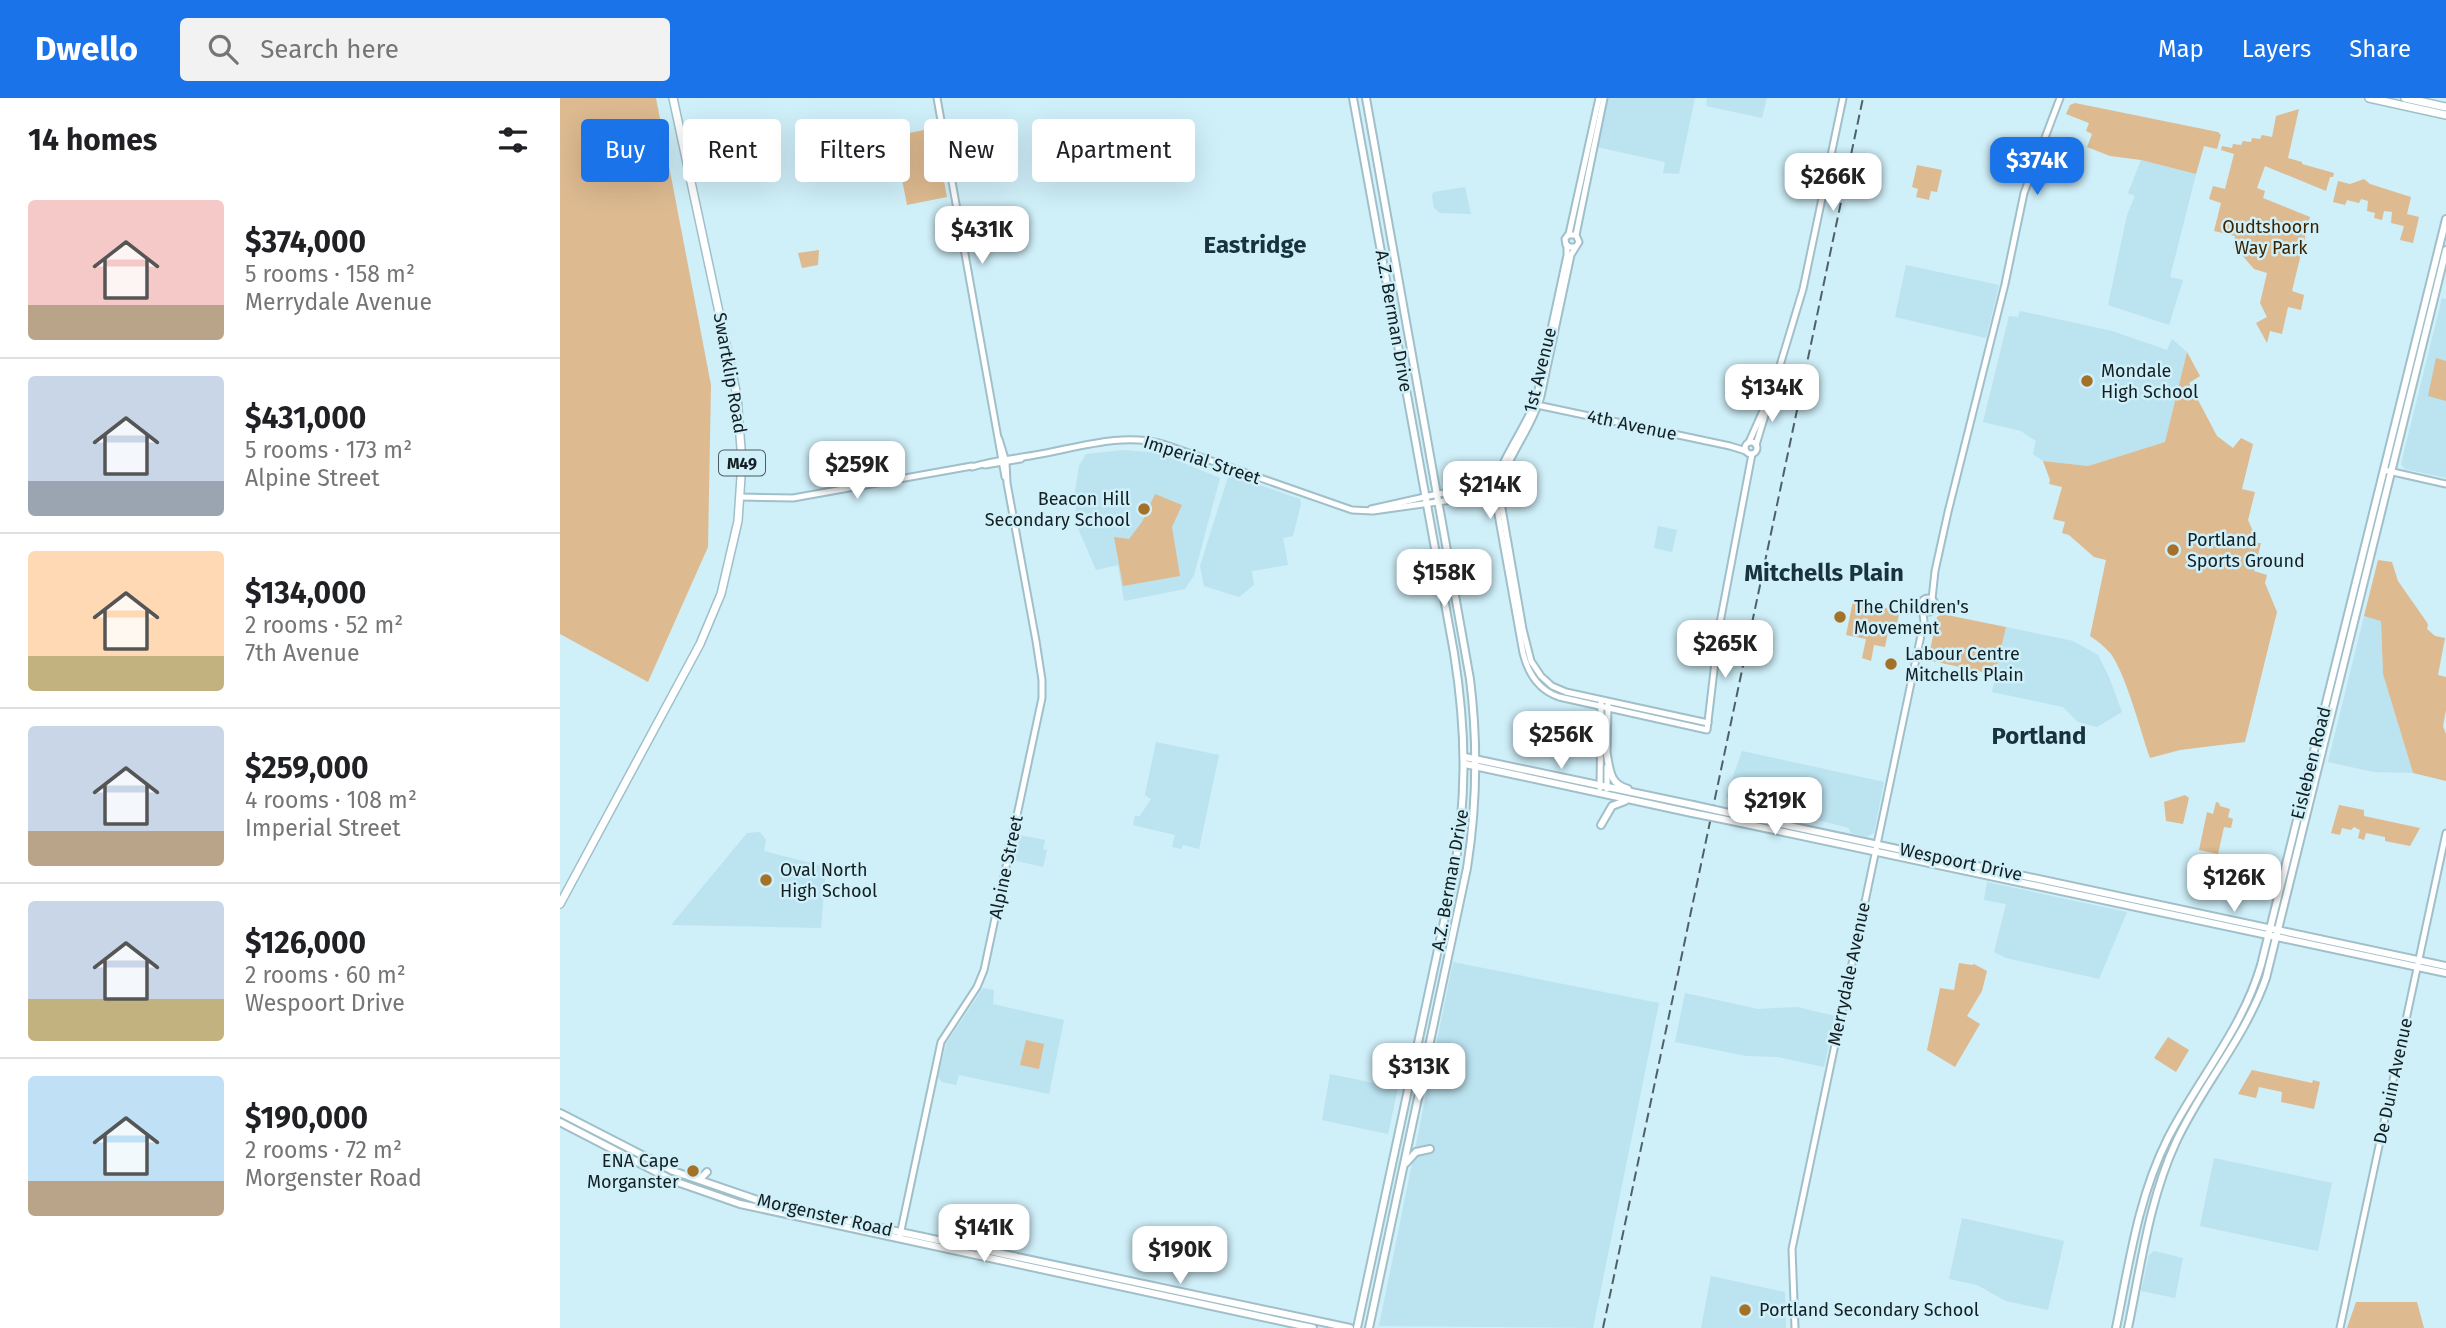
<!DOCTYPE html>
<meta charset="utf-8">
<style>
:root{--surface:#fff;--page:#f2f2f2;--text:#202124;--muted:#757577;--line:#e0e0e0;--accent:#1a73e8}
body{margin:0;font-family:"Fira Sans",sans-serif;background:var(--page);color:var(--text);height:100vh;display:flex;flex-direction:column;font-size:26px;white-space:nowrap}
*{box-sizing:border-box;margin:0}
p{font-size:23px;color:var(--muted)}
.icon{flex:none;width:38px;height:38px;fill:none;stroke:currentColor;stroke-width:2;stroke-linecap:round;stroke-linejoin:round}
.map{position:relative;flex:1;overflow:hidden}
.panel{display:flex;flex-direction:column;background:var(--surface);width:560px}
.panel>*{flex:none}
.banner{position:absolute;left:21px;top:21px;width:665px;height:63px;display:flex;gap:14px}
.price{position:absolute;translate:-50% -60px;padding:0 16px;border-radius:14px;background:#fff;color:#222;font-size:23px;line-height:46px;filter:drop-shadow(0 2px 4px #0008)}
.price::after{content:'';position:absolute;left:50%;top:42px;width:21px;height:16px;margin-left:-10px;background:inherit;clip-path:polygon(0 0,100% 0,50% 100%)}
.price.current{background:var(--accent);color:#fff}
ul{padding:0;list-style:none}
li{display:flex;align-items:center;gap:21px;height:175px;padding:0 28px}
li+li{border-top:2px solid var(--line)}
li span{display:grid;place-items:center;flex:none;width:196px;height:140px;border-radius:7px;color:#555}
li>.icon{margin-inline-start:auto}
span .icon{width:84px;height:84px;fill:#fffc;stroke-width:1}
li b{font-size:30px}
h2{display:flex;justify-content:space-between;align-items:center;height:84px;padding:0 28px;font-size:30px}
.chip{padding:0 24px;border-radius:7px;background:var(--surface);box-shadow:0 7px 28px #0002;font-size:24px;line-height:63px}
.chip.current{background:var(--accent);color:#fff}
header{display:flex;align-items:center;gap:42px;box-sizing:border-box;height:98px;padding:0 35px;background:var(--accent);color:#fff}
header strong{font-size:33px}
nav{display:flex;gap:38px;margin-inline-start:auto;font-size:24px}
.search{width:490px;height:63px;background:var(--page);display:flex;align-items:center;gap:18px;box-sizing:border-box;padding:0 24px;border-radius:7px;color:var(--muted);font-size:26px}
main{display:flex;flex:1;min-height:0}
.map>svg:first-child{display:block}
.built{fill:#bbe3f0}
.green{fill:#ddba90}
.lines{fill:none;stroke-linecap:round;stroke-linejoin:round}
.tertiary-casing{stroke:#a0bfc9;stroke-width:9}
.secondary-casing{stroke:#a0bfc9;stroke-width:10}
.primary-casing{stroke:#a0bfc9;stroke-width:10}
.tertiary{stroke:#fff;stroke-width:5}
.secondary{stroke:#fff;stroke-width:6}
.primary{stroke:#fff;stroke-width:7}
.rail{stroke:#4f6166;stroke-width:2;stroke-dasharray:10 5;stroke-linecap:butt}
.secondary-bridge-casing{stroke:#a0bfc9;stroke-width:10;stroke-linecap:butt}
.secondary-bridge{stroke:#fff;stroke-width:6}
.poi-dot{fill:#a47129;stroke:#cfeff9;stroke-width:2.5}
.labels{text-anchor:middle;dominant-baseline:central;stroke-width:5;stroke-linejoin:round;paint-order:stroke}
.shield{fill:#cfeff9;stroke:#4b5d62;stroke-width:2}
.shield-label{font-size:16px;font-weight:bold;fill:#131f22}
.park-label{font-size:18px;fill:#3d2400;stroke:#cfeff9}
.street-label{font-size:18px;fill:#131f22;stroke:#cfeff9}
.poi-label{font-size:18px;fill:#131f22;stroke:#cfeff9;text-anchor:start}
.district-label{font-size:24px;font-weight:bold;fill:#18333b;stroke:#cfeff9}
</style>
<header>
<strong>Dwello</strong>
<div class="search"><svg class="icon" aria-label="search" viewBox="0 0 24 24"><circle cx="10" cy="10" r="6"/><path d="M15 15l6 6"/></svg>Search here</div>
<nav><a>Map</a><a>Layers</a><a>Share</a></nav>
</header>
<main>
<section class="panel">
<h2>14 homes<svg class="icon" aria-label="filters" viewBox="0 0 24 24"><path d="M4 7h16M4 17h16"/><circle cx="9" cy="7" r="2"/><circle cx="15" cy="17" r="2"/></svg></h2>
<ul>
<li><span style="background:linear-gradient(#f6c9c9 75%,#b9a48a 0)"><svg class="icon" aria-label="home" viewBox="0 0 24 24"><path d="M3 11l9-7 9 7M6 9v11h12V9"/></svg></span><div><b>$374,000</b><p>5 rooms · 158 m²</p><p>Merrydale Avenue</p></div></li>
<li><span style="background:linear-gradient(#c9d6e8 75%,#9aa5b1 0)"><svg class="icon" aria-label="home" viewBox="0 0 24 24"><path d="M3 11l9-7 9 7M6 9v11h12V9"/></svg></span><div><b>$431,000</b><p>5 rooms · 173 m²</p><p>Alpine Street</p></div></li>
<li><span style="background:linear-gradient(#ffd9b3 75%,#c2b280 0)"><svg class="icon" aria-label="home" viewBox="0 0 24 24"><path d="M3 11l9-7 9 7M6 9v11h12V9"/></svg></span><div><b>$134,000</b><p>2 rooms · 52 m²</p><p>7th Avenue</p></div></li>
<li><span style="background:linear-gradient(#c9d6e8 75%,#b9a48a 0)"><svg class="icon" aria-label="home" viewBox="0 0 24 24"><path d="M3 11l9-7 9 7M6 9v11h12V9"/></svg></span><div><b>$259,000</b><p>4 rooms · 108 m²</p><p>Imperial Street</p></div></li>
<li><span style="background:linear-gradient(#c9d6e8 70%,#c2b280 0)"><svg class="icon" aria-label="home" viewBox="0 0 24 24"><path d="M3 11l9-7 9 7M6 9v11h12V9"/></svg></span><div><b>$126,000</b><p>2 rooms · 60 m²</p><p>Wespoort Drive</p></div></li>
<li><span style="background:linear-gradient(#bfe0f5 75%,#b9a48a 0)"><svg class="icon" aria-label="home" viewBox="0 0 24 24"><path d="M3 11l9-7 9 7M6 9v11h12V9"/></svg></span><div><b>$190,000</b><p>2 rooms · 72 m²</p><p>Morgenster Road</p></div></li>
</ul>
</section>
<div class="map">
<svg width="1886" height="1230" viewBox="0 0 1886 1230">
<rect width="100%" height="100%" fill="#cfeff9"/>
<g class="built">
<path d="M1048,0H1135L1119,76L1103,75L1105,64L1037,49Z"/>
<path d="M1147,0H1207L1202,20L1146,8Z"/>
<path d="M1581,62L1636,76L1610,179L1623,182L1609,227L1548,207L1567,117L1575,98L1568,95Z"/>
<path d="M905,89L911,116L880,115L874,110L872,97L874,94Z"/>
<path d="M1346,167L1439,187L1426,240L1335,219Z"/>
<path d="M1882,200L1886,201V380L1845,371L1841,366Z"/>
<path d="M1460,213L1552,233L1607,252L1612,241L1627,254L1605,344L1528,368L1483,363L1473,356L1476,343L1461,333L1423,324L1449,218L1458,219Z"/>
<path d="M564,352L599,355L660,380L634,477L625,491L564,503L558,467L536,472L517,428L515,394L519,368L526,356Z"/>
<path d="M669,376L740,401L741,406L733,438L723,440L728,467L692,473L694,487L679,499L644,488L640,468Z"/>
<path d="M1098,428L1117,432L1112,454L1094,450Z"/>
<path d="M1804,518L1821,522L1823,576L1853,675L1814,674L1768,664Z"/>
<path d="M1446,529L1513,543L1538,557L1549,579L1562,614L1537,629L1518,624L1503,609L1432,594Z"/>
<path d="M596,644L659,657L639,751L623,747L621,751L612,749L615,737L573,727L575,718H580L591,701L585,697Z"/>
<path d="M1182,653L1324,684L1314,735L1307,739L1291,735L1289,730L1166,699Z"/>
<path d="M200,734L206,742L204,753L266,769L261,830L111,827L187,735Z"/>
<path d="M459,737L485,742L483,751L487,752L483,769L453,762Z"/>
<path d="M1427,784L1567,814L1539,881L1446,860L1434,854L1446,806L1424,802Z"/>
<path d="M893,864L1099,905L1033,1230L819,1228Z"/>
<path d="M423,890L434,892L433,906L504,922L489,996L399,977L396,987L382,984L378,979L386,946Z"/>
<path d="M1125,895L1198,911L1237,909L1275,918L1264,969L1218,959L1187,958L1115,944Z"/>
<path d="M770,976L838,990L828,1036L762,1022Z"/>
<path d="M1654,1060L1772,1085L1758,1153L1640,1128Z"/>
<path d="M1402,1120L1504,1143L1488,1212L1446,1203L1417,1187L1389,1181Z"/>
<path d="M1594,1153L1623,1160L1615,1200L1581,1193L1589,1157Z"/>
<path d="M1151,1178L1225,1194L1226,1230H1141Z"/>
</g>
<g class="green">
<path d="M0,0H96L151,287L148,449L88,584L0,536Z"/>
<path d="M1515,5L1658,34L1661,37L1657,51L1644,48L1636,76L1581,62L1550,58L1527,49L1532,36L1526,33L1529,25L1506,16L1510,7Z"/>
<path d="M1739,11L1728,60L1742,64V66L1774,75L1773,79H1770L1766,93L1705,68L1697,90L1705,93L1703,100L1750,119L1732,193L1744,197L1741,212L1728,209L1722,236L1710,233L1707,245L1696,225L1707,219L1700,205L1707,175L1694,171L1681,156L1673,150L1675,138L1654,133L1661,105L1649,101L1653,88L1665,91L1674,56L1661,52L1662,48L1672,50L1673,46L1681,47L1683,43L1691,44L1692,40L1700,41L1702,37L1712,39L1716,18Z"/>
<path d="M374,30L387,99L347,107L339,66H337L334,38Z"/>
<path d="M1357,67L1382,72L1377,94L1371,93L1369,102L1356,99L1358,91L1352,89Z"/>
<path d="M1804,81L1810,86L1851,99L1847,116L1859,119L1853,145L1840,142L1844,128L1831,125L1832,114L1824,113L1822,122L1814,120L1815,115L1807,113L1808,103L1801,101L1799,105L1787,102L1785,107L1773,104L1778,83L1790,86Z"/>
<path d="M259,152L258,167L242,170L238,155Z"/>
<path d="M1627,254L1640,278L1629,285L1657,338L1673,350L1681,340L1693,346L1682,391L1695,394L1688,422L1698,445H1701L1694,473L1707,477L1705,485L1717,514L1685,644L1620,652L1590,660C1580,632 1567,579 1551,556C1545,549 1538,543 1530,538L1546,462L1534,459L1509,437L1502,435L1505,424L1493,421L1502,389L1489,386L1490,382L1483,363L1528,368L1605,344Z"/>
<path d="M1876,260L1886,263V303L1868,298Z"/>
<path d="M595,396L622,407L612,429L620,478L563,488L554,439L569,441L582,424Z"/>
<path d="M1818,462L1832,464L1838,483L1868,526L1867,531L1875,538L1885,540L1878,577L1886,579V612L1883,628L1886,636V683L1853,675L1823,576L1821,523L1804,518Z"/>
<path d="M1293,503L1340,513L1337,525L1330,524L1325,549L1314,547L1311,563L1302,560L1306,541L1286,537Z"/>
<path d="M1382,516L1446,529L1435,577L1368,562L1377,519Z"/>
<path d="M1625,697L1629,700L1623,726L1606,723L1604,704Z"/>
<path d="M1656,704L1659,705L1660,708L1670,711L1668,719L1673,721L1671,730L1664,729L1658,756L1639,752L1647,714L1653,716Z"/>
<path d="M1779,707L1804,712V718L1860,730L1850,748L1825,743V739L1806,735L1804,742L1798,740L1800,732L1794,729L1791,732L1782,730L1780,737L1771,735Z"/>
<path d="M1399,865L1412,867L1414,866L1427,873L1422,893L1407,918L1420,926L1395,969L1367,952L1380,890L1394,892Z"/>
<path d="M1608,939L1629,952L1616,974L1594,960Z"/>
<path d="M466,942L484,946L479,971L460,967Z"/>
<path d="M1692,972L1752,985L1753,982L1760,984L1754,1011L1721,1004L1722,994L1699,989L1696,1000L1678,996Z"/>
<path d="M1796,1204H1857L1864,1230H1787Z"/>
</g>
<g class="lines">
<defs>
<g id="tertiary">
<path d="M377,0L445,379"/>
<path d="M1009,136L1039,0"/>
<path d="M1016,137L1044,0"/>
<path d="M1007,147V157L976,301C966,330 937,365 934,394L963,555C968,575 978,592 999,599L1147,632L1159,530L1192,356"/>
<path d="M1015,149H1010L1006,147L1005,141L1008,137H1016L1019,144L1011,157L981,298C972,331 946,359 939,393L963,531L971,563L981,578L992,588L1006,594L1148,625"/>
<path d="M977,307L1170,348L1186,353"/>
<circle cx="1191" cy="350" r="6"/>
<path d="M1189,344L1210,297"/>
<path d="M1196,347L1243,191L1283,0"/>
<path d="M425,367L461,361"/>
<path d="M412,369C434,362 453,361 475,357C517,350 561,334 603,346L792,412L813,413L935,396"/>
<path d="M1824,372L1886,386"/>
<path d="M180,399L233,400L412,368"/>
<path d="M811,411L878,396L936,388"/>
<circle cx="1368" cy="507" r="7"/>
<path d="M1372,501L1375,473L1388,414L1445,186L1464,95L1500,0"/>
<path d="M1047,659L1048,606"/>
<path d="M1040,690L1041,605"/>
<path d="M1047,691V669"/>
<path d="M340,1137L381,944L417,889L424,872L482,600V582L476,543L447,385L446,364L439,341"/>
<path d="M1235,1230L1232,1151L1364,523L1362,510"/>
<path d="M1780,1230L1886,735"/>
</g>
<g id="secondary">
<path d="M793,0L894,555C907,637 907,704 892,786L797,1230"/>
<path d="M806,0L910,581C918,645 917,707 907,770L809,1230"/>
<path d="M1047,657C1050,673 1050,686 1068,691"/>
<path d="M905,659L1133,707"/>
<path d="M905,666L1132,715"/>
<path d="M1169,715L1886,868"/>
<path d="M1167,722L1886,875"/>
<path d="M1041,727L1052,708L1065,703"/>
<path d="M0,1015L113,1073L209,1106L790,1230"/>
<path d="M0,1024L114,1083L180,1106L753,1230"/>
<path d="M846,1065L856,1054L870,1051"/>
<path d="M135,1080L142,1079L147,1074"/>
<path d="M1556,1230C1569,1166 1578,1099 1608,1040C1638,981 1682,932 1701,867L1886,121"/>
<path d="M1568,1230C1581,1168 1589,1102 1616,1044C1643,986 1684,942 1706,880L1886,152"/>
</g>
<g id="primary">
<path d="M1809,0L1886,17"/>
<path d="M1845,0L1886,9"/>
<path d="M0,806L140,546L161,496L178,423L182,364L177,298L113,0"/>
</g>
</defs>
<use href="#tertiary" class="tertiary-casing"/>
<use href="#secondary" class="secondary-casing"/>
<use href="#primary" class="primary-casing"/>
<use href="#tertiary" class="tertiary"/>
<use href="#secondary" class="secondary"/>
<use href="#primary" class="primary"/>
<path class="rail" d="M1043,1230L1303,0"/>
<defs>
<g id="secondary-bridge">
<path d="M1133,707L1169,715"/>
<path d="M1132,715L1167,722"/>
</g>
</defs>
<use href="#secondary-bridge" class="secondary-bridge-casing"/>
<use href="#secondary-bridge" class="secondary-bridge"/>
</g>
<g class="poi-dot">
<circle cx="1527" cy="283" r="7"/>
<circle cx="584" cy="411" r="7"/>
<circle cx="1613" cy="452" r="7"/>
<circle cx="1280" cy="519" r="7"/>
<circle cx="1331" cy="566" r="7"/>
<circle cx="206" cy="782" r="7"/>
<circle cx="133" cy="1073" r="7"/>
<circle cx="1185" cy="1212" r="7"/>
</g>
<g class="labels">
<rect class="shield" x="159" y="352.5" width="46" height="25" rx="5"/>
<g class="shield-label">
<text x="182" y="365">M49</text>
</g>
<g class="park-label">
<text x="1711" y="129">Oudtshoorn<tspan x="1711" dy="21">Way Park</tspan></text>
</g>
<g class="street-label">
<text transform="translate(834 223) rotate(80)">A.Z. Berman Drive</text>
<text transform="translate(980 272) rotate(-76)">1st Avenue</text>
<text transform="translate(170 275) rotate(80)">Swartklip Road</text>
<text transform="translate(1072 327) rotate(12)">4th Avenue</text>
<text transform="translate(642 362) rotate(18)">Imperial Street</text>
<text transform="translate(1751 665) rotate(-76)">Eisleben Road</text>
<text transform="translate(1401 764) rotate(12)">Wespoort Drive</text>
<text transform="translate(446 769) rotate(-78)">Alpine Street</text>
<text transform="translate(890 782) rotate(-80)">A.Z. Berman Drive</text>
<text transform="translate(1289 876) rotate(-78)">Merrydale Avenue</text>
<text transform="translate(1833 983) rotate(-78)">De Duin Avenue</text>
<text transform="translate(265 1117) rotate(13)">Morgenster Road</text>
</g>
<g class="poi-label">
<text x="1541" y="273">Mondale<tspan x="1541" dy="21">High School</tspan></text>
<text x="570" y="401" text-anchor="end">Beacon Hill<tspan x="570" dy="21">Secondary School</tspan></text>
<text x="1627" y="442">Portland<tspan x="1627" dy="21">Sports Ground</tspan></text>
<text x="1294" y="509">The Children's<tspan x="1294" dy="21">Movement</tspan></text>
<text x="1345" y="556">Labour Centre<tspan x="1345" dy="21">Mitchells Plain</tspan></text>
<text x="220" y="772">Oval North<tspan x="220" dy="21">High School</tspan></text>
<text x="119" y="1063" text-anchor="end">ENA Cape<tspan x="119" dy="21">Morganster</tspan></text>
<text x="1199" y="1212">Portland Secondary School</text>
</g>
<g class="district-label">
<text x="695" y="147">Eastridge</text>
<text x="1264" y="475">Mitchells Plain</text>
<text x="1479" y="638">Portland</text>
</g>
</g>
</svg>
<b class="price current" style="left:1477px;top:99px">$374K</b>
<b class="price" style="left:1273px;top:115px">$266K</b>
<b class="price" style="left:422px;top:168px">$431K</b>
<b class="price" style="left:1212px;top:326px">$134K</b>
<b class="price" style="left:297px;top:403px">$259K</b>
<b class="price" style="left:930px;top:423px">$214K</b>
<b class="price" style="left:884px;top:511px">$158K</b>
<b class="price" style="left:1165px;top:582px">$265K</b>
<b class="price" style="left:1001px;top:673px">$256K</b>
<b class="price" style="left:1215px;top:739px">$219K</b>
<b class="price" style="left:1674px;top:816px">$126K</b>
<b class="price" style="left:859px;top:1005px">$313K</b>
<b class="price" style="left:424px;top:1166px">$141K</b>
<b class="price" style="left:620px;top:1188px">$190K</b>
<div class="banner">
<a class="chip current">Buy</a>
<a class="chip">Rent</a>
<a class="chip">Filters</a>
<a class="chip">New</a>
<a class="chip">Apartment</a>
</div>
</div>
</main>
